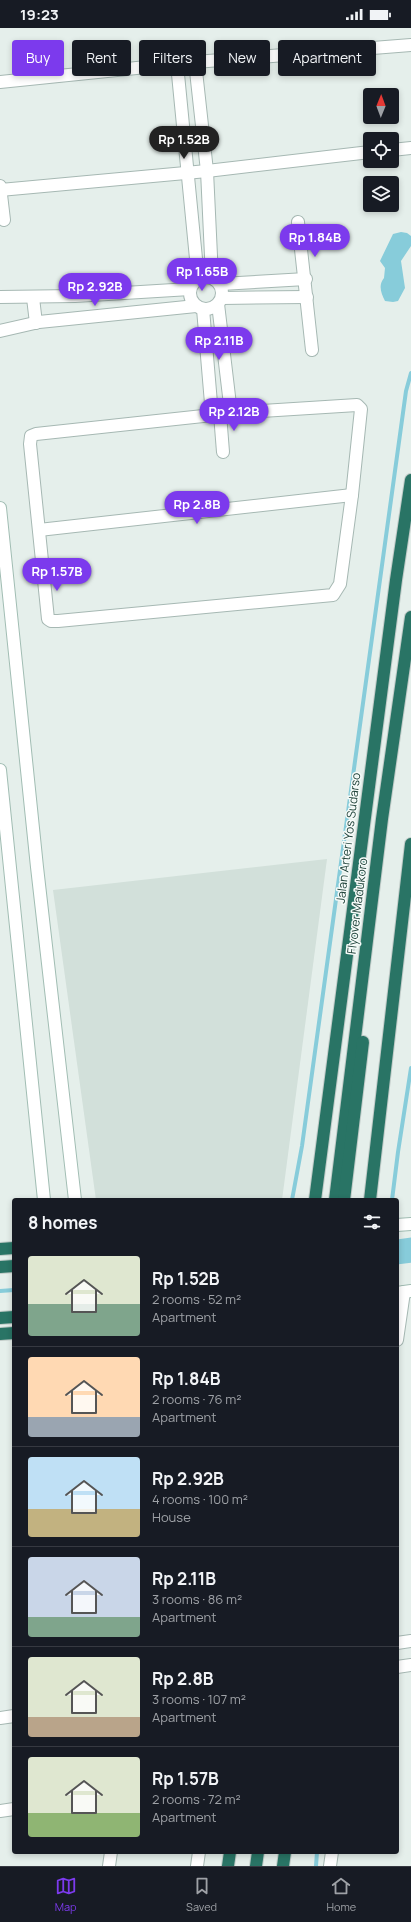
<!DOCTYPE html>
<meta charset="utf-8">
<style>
:root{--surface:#171b24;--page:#20242c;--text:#f1f3f6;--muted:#9ea1a6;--line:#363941;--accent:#7c3aed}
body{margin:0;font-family:Manrope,sans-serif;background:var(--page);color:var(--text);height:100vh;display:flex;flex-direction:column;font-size:15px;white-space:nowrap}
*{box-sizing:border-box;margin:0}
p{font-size:13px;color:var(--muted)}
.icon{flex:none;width:22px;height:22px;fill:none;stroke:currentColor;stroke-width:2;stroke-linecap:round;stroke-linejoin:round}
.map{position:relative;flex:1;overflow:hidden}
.panel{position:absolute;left:12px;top:1170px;width:387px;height:656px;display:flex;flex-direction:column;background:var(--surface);border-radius:4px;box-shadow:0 2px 6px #0003}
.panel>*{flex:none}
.top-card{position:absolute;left:12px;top:12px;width:387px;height:36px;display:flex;gap:8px}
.needle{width:26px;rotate:1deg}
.controls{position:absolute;left:363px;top:60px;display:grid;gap:8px}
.controls a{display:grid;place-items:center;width:36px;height:36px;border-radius:4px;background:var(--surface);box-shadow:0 2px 6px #0003;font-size:20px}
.price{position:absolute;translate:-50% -34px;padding:0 9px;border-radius:14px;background:var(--accent);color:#fff;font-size:13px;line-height:26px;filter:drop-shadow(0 1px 2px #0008)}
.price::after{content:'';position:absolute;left:50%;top:24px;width:12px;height:9px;margin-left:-6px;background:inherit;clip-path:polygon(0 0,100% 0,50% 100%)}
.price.on{background:#222;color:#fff}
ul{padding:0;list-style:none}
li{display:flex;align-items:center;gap:12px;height:100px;padding:0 16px}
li+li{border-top:1px solid var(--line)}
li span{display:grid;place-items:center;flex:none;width:112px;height:80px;border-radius:4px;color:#555}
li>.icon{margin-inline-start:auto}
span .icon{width:48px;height:48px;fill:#fffc;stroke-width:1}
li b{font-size:17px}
h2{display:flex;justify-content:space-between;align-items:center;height:48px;padding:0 16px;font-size:17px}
.tag{padding:0 14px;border-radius:4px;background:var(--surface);box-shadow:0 2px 6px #0003;font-size:14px;line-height:36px}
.tag.on{background:var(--accent);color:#fff}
.status{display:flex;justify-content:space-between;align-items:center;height:28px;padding:0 20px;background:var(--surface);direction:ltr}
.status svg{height:11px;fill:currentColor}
.dock{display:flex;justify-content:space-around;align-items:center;height:56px;border-top:1px solid var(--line);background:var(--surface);font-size:11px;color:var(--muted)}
.dock a{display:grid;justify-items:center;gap:2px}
.dock .on{color:var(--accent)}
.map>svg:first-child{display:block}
.built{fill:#d2e0da}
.water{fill:#87ccda}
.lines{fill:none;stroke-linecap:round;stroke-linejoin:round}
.stream{stroke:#87ccda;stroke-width:4}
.river{stroke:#87ccda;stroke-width:25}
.street-casing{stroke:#a6b8b3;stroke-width:14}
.secondary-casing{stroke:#a1bdb3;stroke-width:14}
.highway-casing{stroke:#c1cbc8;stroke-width:14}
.street{stroke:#fff;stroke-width:12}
.secondary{stroke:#fff;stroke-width:12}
.highway{stroke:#297465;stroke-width:12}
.labels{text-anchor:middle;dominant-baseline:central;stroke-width:3;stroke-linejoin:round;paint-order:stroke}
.street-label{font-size:12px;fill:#21443b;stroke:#f6fbf9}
</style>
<div class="status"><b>19:23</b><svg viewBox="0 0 49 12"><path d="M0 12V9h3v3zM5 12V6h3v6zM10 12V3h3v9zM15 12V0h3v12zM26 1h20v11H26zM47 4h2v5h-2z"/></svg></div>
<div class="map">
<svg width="411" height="1838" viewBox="0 0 411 1838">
<rect width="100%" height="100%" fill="#e5efeb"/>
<path class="built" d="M327,831L282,1172H96L53,862Z"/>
<path class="water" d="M401,204L407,205L411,208V218L401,233L405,260L398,273L393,274L385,273C381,265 378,257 384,250L385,240L380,233L393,206Z"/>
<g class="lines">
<g class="stream">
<path d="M292,1172L302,1118L406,363L411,345"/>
<path d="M392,1172L398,1124L411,1040"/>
<path d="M0,1263L14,1262"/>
<path d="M316,1838L317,1824"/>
</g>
<path class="river" d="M397,1224L411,1222"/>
<defs>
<g id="street">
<path d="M195,34L207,143L212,249"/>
<path d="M177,36L198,251"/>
<path d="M0,54L195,34L411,17"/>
<path d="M392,122L411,120"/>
<path d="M0,158L4,192"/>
<path d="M0,162L207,143L370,124"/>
<path d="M298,194L312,322"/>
<circle cx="206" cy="265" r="16"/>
<path d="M221,256L306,251"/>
<path d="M0,269L75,268L190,261"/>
<path d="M33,270L36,295"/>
<path d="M222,270L307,269"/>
<path d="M218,276L231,385"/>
<path d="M203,281L212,387"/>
<path d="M0,303L39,294L196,278"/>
<path d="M357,377L361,381L352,467L340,556L333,567L58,593H51L48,591L30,416L31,408L36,406L231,385Z"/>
<path d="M220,386L223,424"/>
<path d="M39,502L352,467"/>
<path d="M397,1312L404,1264"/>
<path d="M397,1615L411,1613"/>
<path d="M397,1639L411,1637"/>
<path d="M0,1690L14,1688"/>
<path d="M0,1783L14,1781"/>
<path d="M109,1838L111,1824"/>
<path d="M197,1838L199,1824"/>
<path d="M330,1838L332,1824"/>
</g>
<g id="secondary">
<path d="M0,480L37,839L75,1172"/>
<path d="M0,742L44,1172"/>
<path d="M397,1197L411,1196"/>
<path d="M397,1265L411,1263"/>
</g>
<g id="highway">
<path d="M315,1172L396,552L411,452"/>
<path d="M335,1172L382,791L411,589"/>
<path d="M344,1172L363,1014"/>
<path d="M370,1172L411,816"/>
<path d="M0,1221L14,1220"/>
<path d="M0,1239L14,1238"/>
<path d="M0,1290L14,1289"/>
<path d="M0,1306L14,1305"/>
<path d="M228,1838L230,1824"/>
<path d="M256,1838L258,1824"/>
<path d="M283,1838L285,1824"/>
</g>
</defs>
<use href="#street" class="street-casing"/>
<use href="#secondary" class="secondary-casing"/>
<use href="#highway" class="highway-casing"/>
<use href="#street" class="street"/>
<use href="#secondary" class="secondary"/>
<use href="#highway" class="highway"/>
</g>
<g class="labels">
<g class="street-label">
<text transform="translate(348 810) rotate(-83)">Jalan Arteri Yos Sudarso</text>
<text transform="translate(357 878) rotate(-83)">Flyover Madukoro</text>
</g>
</g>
</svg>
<div class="controls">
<a><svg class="needle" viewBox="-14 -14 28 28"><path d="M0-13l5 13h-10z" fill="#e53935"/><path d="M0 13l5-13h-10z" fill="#9ea1a6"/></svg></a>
<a><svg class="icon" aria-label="locate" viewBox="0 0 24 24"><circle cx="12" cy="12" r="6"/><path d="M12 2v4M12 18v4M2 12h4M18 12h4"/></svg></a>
<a><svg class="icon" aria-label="layers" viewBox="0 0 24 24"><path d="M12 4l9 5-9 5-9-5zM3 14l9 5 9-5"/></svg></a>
</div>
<b class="price on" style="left:184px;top:132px">Rp 1.52B</b>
<b class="price" style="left:315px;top:230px">Rp 1.84B</b>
<b class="price" style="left:202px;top:264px">Rp 1.65B</b>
<b class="price" style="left:95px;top:279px">Rp 2.92B</b>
<b class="price" style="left:219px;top:333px">Rp 2.11B</b>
<b class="price" style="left:234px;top:404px">Rp 2.12B</b>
<b class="price" style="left:197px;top:497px">Rp 2.8B</b>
<b class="price" style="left:57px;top:564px">Rp 1.57B</b>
<div class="top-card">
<a class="tag on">Buy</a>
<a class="tag">Rent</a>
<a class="tag">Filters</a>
<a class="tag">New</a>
<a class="tag">Apartment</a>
</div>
<section class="panel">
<h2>8 homes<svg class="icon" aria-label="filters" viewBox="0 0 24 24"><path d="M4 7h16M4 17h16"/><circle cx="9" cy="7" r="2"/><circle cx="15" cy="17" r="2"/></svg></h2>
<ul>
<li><span style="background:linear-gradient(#dfe7d0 60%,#7fa58c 0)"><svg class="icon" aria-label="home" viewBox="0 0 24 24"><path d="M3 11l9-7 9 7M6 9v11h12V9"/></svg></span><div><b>Rp 1.52B</b><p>2 rooms · 52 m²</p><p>Apartment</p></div></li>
<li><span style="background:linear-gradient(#ffd9b3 75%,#9aa5b1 0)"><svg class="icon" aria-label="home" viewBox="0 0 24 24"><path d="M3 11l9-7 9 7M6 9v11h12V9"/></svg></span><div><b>Rp 1.84B</b><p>2 rooms · 76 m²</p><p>Apartment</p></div></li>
<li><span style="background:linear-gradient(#bfe0f5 65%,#c2b280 0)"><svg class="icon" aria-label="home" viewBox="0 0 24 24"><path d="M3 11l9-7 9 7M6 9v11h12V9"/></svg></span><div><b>Rp 2.92B</b><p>4 rooms · 100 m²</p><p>House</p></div></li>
<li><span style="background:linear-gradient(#c9d6e8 75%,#7fa58c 0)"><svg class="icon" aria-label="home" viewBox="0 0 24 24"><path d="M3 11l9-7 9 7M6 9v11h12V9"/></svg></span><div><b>Rp 2.11B</b><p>3 rooms · 86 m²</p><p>Apartment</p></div></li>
<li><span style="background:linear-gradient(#dfe7d0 75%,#b9a48a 0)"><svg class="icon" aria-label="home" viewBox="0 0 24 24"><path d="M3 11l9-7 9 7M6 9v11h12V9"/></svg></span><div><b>Rp 2.8B</b><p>3 rooms · 107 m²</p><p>Apartment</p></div></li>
<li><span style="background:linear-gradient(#dfe7d0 70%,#8fb573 0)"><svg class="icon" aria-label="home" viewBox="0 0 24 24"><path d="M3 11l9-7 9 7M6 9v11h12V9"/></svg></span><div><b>Rp 1.57B</b><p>2 rooms · 72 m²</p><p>Apartment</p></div></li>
</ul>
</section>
</div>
<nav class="dock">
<a class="on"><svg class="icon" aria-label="map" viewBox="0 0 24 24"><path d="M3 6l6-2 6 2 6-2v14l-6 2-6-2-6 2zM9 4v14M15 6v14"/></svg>Map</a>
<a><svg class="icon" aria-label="saved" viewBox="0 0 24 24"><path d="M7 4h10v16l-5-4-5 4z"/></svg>Saved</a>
<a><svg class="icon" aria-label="home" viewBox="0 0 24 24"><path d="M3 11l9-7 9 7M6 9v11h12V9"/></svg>Home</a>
</nav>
